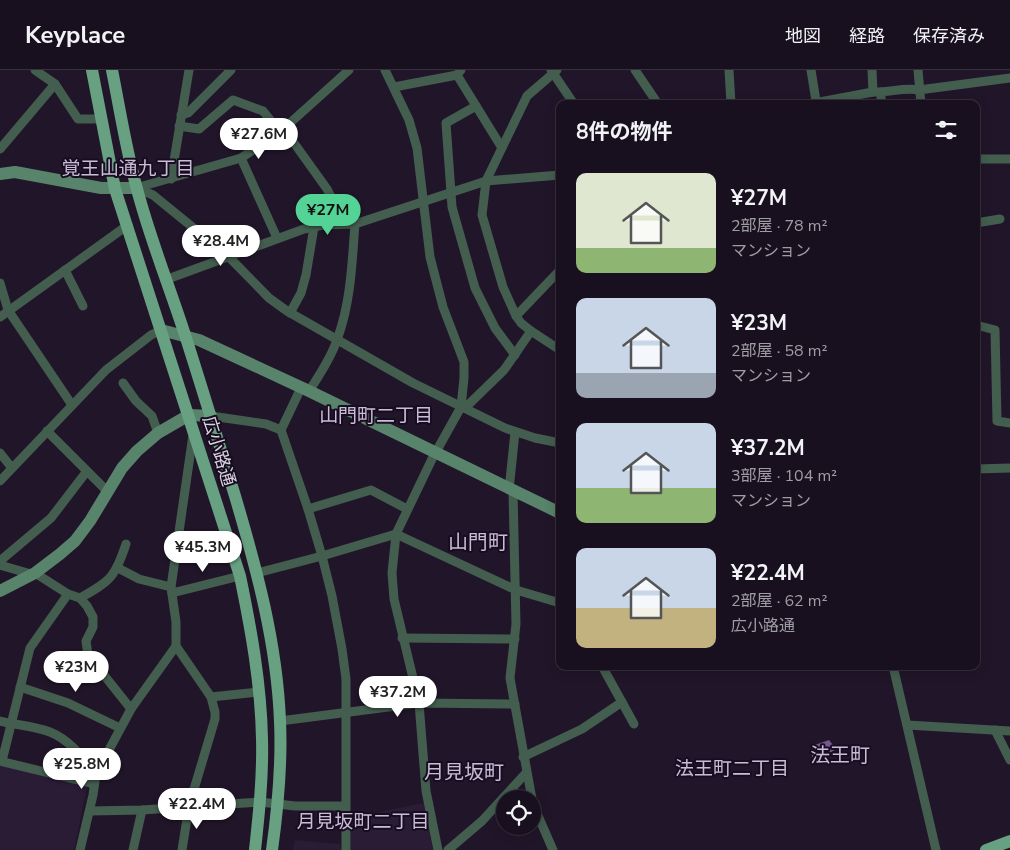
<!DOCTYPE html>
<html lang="ja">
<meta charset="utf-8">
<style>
:root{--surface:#19101f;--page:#261e2c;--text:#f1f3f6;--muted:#9f9da4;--line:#37303d;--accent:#54d396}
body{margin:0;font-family:"Nunito Sans","Noto Sans JP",sans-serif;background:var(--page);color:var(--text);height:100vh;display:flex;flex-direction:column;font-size:19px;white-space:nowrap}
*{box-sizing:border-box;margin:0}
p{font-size:16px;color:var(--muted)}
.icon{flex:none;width:28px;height:28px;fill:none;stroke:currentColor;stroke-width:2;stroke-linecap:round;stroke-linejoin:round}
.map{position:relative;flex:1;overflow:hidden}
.details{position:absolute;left:556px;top:30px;width:424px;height:570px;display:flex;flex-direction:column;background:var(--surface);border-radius:10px;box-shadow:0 2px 12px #0003,0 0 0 1px var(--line)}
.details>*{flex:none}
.buttons{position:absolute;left:496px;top:720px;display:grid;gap:10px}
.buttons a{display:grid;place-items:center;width:45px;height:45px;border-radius:50%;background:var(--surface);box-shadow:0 2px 12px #0003,0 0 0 1px var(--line);font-size:25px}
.price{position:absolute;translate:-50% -42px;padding:0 11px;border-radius:18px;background:#fff;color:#222;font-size:16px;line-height:32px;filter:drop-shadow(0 1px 2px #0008)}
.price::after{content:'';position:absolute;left:50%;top:30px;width:15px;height:11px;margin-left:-8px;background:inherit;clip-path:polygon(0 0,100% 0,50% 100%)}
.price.selected{background:var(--accent);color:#111}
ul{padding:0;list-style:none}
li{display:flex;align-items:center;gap:15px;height:125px;padding:0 20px}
li span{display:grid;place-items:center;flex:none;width:140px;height:100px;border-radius:10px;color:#555}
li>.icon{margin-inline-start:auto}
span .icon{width:60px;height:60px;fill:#fffc;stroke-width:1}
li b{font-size:21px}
h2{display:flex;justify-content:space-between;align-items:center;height:60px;padding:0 20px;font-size:21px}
header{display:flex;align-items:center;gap:30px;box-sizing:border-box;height:70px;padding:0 25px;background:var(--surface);border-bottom:1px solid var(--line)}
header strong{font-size:24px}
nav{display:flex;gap:28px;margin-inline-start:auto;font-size:18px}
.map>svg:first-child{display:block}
.built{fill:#2b1c36}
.water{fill:#77588e}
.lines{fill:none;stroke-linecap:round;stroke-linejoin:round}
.street{stroke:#435e4f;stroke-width:9}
.secondary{stroke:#58846b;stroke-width:12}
.primary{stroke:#68a182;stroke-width:12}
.labels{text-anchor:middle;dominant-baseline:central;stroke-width:4;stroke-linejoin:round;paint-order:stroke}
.street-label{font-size:18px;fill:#dad3e0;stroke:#180d20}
.neighbourhood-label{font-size:19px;fill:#cabbd6;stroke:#180d20}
.quarter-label{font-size:20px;fill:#cabbd6;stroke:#180d20}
</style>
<header>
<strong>Keyplace</strong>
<nav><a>地図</a><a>経路</a><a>保存済み</a></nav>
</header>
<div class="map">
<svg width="1010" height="780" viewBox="0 0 1010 780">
<rect width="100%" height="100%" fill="#211629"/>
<g class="built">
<path d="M0,695L87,717L74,780H0Z"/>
<path d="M424,733L433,780H351V752L384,741Z"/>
<path d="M295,770L340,774L341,780H293Z"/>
</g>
<path class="water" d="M829,670L836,679L819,690L812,687V676Z"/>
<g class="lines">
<g class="street">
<path d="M35,0L55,14L78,49H101"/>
<path d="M385,0L409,50L417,78L430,187L443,237L464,292V308L461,337L432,389L396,464L392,503L394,529L419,633L426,721L438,780"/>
<path d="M551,0L574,34"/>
<path d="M557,0L527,26L486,111L482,145L503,217L516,246L521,253L531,261L560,280"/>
<path d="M635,0L658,34"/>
<path d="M729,0L731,34"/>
<path d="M811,0L816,31"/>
<path d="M872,0L873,22"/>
<path d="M918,0L921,34"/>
<path d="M457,5L502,78"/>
<path d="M394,17L457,5L461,0"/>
<path d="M881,22V34"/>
<path d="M809,34L873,22C888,23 904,17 919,20L1010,8"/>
<path d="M476,36L446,53L452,137L475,218L495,258L515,285"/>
<path d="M181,45L188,43L231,0"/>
<path d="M179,56L199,59L233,30L263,41L280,62"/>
<path d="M284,59L327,119L333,131V154"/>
<path d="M0,79L55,14"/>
<path d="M241,88L277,168"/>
<path d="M976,89H1010"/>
<path d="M171,109L189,0"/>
<path d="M136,118L153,125L228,186L269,228L287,241L413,313L505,358L535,368L560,373"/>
<path d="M136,118L241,88L280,62L349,0"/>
<path d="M976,153L1000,149"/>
<path d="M65,200L83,236"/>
<path d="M165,210L304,159L323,155L355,154L486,111L560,105"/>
<path d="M0,213L8,240L72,335"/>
<path d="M290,243L301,223L306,205L314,157"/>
<path d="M516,246L560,200"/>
<path d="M0,247L128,155"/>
<path d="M976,255L995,260L997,351L1010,353"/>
<path d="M123,313L136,331L152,346L158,363"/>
<path d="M301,318L281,360L308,439L322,486L332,526L342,579L346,609V780"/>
<path d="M309,321C319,306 333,284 338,267C351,231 352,192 355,154"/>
<path d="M461,337L467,336L504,300L531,261"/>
<path d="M211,346L266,354L281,360"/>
<path d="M47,361L108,422"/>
<path d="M0,383L12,398"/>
<path d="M976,399L1010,398"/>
<path d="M0,411L106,300L151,265L161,260"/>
<path d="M509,420L515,362"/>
<path d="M513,422L516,554L510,608L532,729"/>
<path d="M308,439L371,420L407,439"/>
<path d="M0,491L51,448L87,401"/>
<path d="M0,495L31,504"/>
<path d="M118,498L139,509L171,517"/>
<path d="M35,503L68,524L80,528L87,536L93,547V557L86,571L88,585L131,639"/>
<path d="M257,503L322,486L396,464L516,520L560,533"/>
<path d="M172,523L240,506"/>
<path d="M80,528C111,511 115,507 126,474"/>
<path d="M402,568L515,569"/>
<path d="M602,596L634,654"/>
<path d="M893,596L936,780"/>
<path d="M20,617L68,633L120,658"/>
<path d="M211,627L259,622"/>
<path d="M0,651C16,655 34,656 50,662C70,670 83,688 96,704"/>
<path d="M280,651L419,633L515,634"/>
<path d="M907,655L1010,661"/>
<path d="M995,660L1010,690"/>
<path d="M523,687L582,659L622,632"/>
<path d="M0,691L94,714"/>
<path d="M2,691L30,578L68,524"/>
<path d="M532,732L553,780"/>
<path d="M90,741L142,740L260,732L295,736H345"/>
<path d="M80,780L93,725L96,704L131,639L176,576"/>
<path d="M133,780L142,740"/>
<path d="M182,780L189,736L215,649V642L211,627L176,576V552L171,517L193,365"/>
<path d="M448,780L482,751L526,703"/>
</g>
<g class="secondary">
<path d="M0,104L15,102L101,118H136"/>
<path d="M161,260L199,270L309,321L560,443"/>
<path d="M0,521L35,503L60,484L75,471L90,451L122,398L137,381L158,363L189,345L211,346"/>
</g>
<g class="primary">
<path d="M92,0L115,119L240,506C251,559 261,614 262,669C263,706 259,743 255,780"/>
<path d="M112,0C120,40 126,80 137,119C150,169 170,218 186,268C203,321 219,374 235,426C257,500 277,574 280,651C282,695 278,737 272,780"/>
<path d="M986,780L1010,771"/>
</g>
</g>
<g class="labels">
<g class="street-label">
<text transform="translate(219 381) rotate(73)">広小路通</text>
</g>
<g class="neighbourhood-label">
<text x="128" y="99">覚王山通九丁目</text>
<text x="376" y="346">山門町二丁目</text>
<text x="732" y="699">法王町二丁目</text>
<text x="363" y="752">月見坂町二丁目</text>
</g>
<g class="quarter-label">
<text x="478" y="472">山門町</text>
<text x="840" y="685">法王町</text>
<text x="464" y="702">月見坂町</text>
</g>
</g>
</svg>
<div class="buttons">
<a><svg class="icon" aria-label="locate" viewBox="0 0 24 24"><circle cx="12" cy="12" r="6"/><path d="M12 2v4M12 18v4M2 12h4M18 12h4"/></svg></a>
</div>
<b class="price" style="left:259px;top:90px">¥27.6M</b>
<b class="price selected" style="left:328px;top:166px">¥27M</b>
<b class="price" style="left:221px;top:197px">¥28.4M</b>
<b class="price" style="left:203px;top:503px">¥45.3M</b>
<b class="price" style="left:76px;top:623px">¥23M</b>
<b class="price" style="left:398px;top:648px">¥37.2M</b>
<b class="price" style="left:82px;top:720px">¥25.8M</b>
<b class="price" style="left:197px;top:760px">¥22.4M</b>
<section class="details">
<h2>8件の物件<svg class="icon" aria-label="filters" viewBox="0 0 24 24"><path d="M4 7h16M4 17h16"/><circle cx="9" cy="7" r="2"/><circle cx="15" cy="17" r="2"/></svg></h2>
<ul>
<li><span style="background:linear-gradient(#dfe7d0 75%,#8fb573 0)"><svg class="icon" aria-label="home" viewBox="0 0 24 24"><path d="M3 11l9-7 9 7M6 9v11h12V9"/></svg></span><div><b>¥27M</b><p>2部屋 · 78 m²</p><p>マンション</p></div></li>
<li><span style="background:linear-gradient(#c9d6e8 75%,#9aa5b1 0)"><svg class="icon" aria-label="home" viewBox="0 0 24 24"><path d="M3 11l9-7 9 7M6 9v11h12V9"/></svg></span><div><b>¥23M</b><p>2部屋 · 58 m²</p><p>マンション</p></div></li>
<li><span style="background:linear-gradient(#c9d6e8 65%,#8fb573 0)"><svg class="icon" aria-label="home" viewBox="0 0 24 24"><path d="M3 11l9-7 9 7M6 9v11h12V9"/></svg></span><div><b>¥37.2M</b><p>3部屋 · 104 m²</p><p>マンション</p></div></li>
<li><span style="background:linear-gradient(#c9d6e8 60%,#c2b280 0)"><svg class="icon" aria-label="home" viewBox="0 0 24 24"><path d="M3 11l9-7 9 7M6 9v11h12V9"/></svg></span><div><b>¥22.4M</b><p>2部屋 · 62 m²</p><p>広小路通</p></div></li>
</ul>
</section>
</div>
